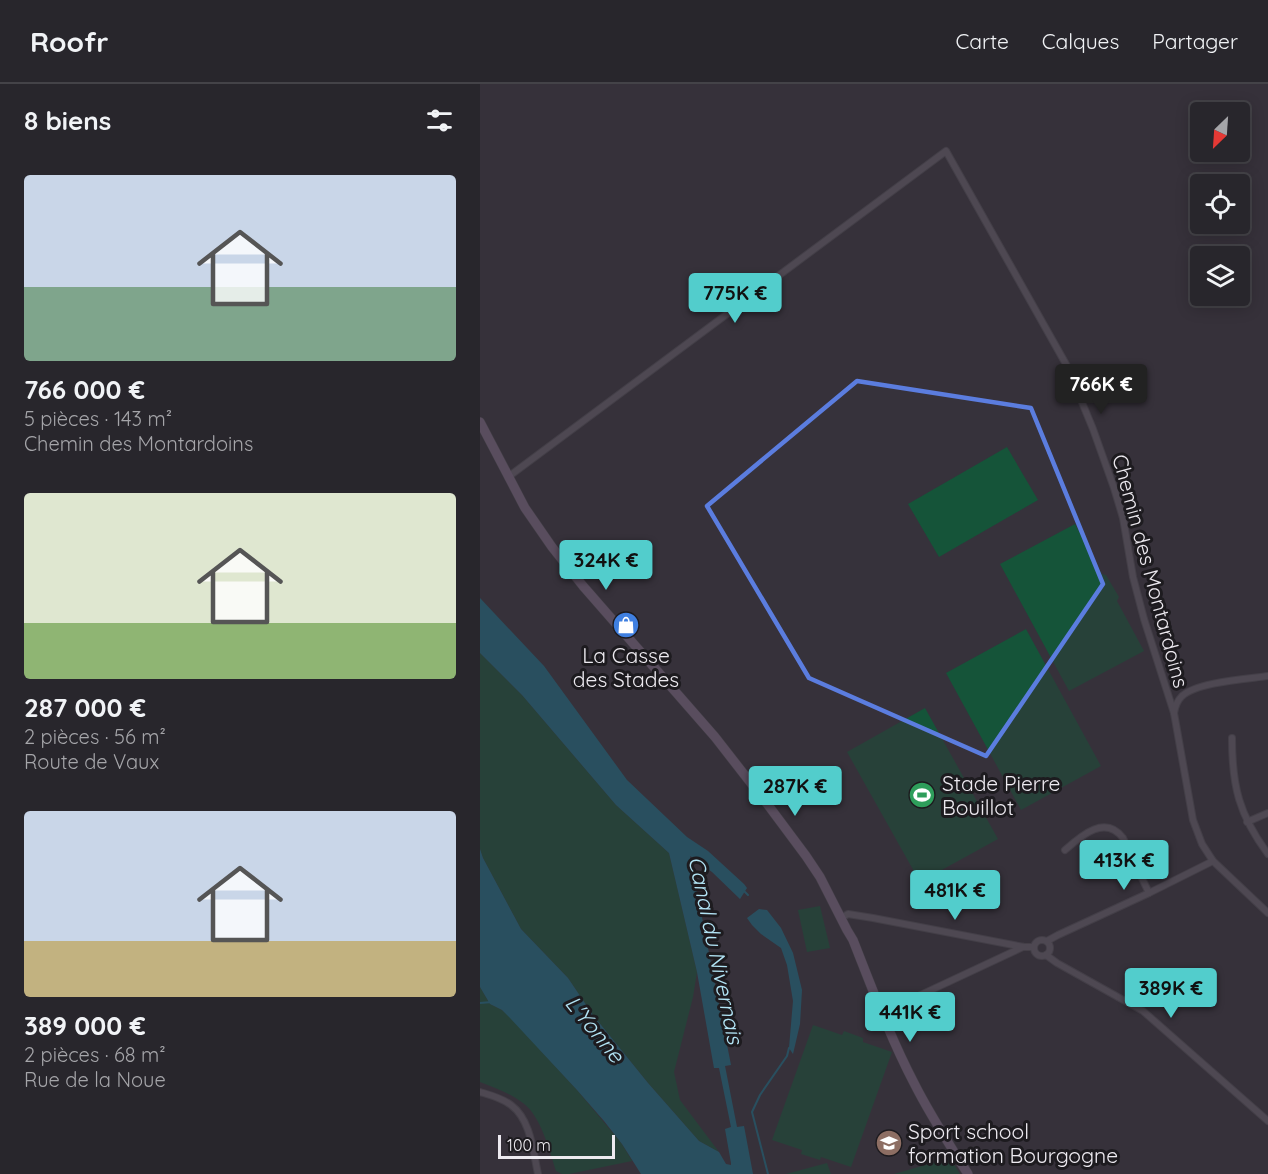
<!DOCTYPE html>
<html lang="fr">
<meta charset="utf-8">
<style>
:root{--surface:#28262c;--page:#302e34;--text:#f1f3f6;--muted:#a5a5a9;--line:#444348;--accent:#52cdcc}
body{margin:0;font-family:Quicksand,sans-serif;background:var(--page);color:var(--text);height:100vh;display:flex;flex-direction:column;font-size:22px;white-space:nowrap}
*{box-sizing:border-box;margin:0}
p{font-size:20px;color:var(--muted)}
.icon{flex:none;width:33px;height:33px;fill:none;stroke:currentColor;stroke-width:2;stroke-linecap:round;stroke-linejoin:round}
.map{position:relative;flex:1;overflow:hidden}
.side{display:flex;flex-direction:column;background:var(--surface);width:480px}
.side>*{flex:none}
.needle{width:39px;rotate:205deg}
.tools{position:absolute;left:710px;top:18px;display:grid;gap:12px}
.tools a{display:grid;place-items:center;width:60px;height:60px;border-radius:6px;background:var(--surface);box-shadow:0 3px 15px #0003,0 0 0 2px var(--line);font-size:30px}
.scale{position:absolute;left:18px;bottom:15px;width:117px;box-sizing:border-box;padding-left:6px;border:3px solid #edeaf0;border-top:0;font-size:16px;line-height:21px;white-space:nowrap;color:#edeaf0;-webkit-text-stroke:4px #1d1b1f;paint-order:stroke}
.price{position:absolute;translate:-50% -51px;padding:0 14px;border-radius:6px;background:var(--accent);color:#111;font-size:20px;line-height:39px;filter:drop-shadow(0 2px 3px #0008)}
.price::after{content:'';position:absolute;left:50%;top:36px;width:18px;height:14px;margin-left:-9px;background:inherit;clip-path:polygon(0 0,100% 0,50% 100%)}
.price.current{background:#222;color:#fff}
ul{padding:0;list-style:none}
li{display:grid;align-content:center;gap:12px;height:318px;padding:0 24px}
li span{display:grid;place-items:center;height:186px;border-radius:6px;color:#555}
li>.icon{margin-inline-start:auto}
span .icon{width:108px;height:108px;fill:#fffc;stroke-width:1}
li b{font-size:26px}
h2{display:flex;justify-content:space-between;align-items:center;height:72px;padding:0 24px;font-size:26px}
header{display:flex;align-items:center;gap:36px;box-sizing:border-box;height:84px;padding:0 30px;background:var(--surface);border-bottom:2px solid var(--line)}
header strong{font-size:28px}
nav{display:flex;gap:33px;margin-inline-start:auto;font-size:21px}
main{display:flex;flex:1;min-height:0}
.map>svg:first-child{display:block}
.green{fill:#155439}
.water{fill:#19748d}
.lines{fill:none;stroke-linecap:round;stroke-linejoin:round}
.stream{stroke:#19748d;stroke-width:2}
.street-casing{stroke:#545058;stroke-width:8}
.secondary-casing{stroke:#545058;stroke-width:10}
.street{stroke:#6a6570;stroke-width:6}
.secondary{stroke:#84708a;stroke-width:9}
.marked{fill:none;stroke:#5b7ddf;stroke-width:4.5;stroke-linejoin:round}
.labels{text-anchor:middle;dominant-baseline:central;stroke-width:6;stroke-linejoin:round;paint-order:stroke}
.street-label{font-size:21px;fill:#edeaf0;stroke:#1d1b1f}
.poi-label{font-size:21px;fill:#edeaf0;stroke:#1d1b1f;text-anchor:start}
.water-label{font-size:22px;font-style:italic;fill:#b2e4f5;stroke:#1d1b1f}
</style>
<header>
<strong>Roofr</strong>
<nav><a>Carte</a><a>Calques</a><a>Partager</a></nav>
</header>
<main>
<section class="side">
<h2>8 biens<svg class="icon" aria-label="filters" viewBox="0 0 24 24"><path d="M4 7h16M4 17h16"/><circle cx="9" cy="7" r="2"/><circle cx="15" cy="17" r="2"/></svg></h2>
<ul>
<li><span style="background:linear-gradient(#c9d6e8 60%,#7fa58c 0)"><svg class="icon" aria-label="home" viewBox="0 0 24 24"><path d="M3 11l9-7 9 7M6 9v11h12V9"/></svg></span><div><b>766 000 €</b><p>5 pièces · 143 m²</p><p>Chemin des Montardoins</p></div></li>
<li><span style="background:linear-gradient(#dfe7d0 70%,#8fb573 0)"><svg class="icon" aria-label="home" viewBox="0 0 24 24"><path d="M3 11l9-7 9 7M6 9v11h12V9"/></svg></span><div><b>287 000 €</b><p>2 pièces · 56 m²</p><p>Route de Vaux</p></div></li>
<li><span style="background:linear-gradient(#c9d6e8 70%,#c2b280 0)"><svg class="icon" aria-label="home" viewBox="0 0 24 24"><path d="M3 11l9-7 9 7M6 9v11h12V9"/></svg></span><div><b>389 000 €</b><p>2 pièces · 68 m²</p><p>Rue de la Noue</p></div></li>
</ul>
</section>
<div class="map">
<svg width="788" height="1090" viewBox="0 0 788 1090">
<rect width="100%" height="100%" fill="#36323b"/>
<g class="green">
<path d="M527,363L558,416L459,473L428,420Z"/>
<path d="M595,440L622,490L626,491L639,513L637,517L664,567L589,607L520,480Z"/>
<path d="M546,545L621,682L541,726L466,589Z"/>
<path d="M0,569L42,611L136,721L189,769L217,888L213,913L194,988L200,1016L239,1068L219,1057L168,999L113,931L88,894L41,845L3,774L0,765Z"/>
<path d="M445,624L518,755L440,798L367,668Z"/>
<path d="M340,822L350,864L327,868L318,826Z"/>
<path d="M0,903L10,920L22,926L31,934L97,1006L142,1060L152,1077L89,1090H82L76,1087C69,1066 61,1032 43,1019C30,1009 15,1004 0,998Z"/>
<path d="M333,941L362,951L364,947L383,954V958L412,968L371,1083L341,1073L340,1076L321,1070L322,1066L292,1056Z"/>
<path d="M470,1074L480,1090H414Z"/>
<path d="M347,1079L351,1090H306Z"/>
</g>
<g class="water">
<path d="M0,514L64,582L147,696L207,753L228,767L264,800L267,804L260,815L232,788L210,772L251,981L245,982L246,987L257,1043L264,1042L273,1090H161L142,1060L124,1037L97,1006L30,934L22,926L10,920L0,903V765L3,774L41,845L88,894L113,931L168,999L219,1057L239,1068L246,1080L251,1081V1079L245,1045L251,1043L239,984H234L217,888L189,769L136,721L42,611L0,569Z"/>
<path d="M279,825L287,826L301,844L313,869L322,906L320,940L313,970L309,964L313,917L307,881L301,864L281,850L272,841L267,834Z"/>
</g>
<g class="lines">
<g class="stream">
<path d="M264,807L268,811"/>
<path d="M0,919L12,918"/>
<path d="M288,1090L272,1028L280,1011L307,972L309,964"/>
</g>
<defs>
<g id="street">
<path d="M28,393L466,67L587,282L613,345L634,404L643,434L653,493L664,535L694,629"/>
<path d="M788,592C767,595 717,598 702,612C697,617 695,623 694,629L713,736L722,760L733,777L788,829"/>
<path d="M752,654C752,702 759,731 788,770"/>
<path d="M767,738L788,729"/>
<path d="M585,766C601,752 625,730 643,754L669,809"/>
<path d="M361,834L368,830L393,834L544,863H554"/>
<circle cx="562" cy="864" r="8"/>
<path d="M567,857L578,851L669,809L733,777"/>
<path d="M566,871L577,879L663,927L788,1037"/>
<path d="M402,929L543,863"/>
<path d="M0,1008C10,1011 22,1014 31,1021C51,1036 53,1067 58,1090"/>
</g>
<path id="secondary" d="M0,338L45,424L72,463L103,502L235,653L288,721L326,772L340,793L367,846L373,856C392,904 410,953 434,999C450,1031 469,1060 488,1090"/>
</defs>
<use href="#street" class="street-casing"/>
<use href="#secondary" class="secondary-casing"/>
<use href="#street" class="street"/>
<use href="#secondary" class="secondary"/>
</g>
<path d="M0 0H788V1090H0ZM377,297L551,324L623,500L506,672L329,594L227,422Z" fill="#36323b" fill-opacity=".55" fill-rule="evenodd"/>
<path class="marked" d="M377,297L551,324L623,500L506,672L329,594L227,422Z"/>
<defs>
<symbol id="shop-disc" viewBox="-11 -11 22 22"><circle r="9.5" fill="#3f7fe0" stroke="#1d1b1f"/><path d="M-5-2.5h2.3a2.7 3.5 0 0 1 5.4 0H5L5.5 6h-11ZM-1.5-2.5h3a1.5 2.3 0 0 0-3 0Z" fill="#fff"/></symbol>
<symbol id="stadium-disc" viewBox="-11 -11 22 22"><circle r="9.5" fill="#2e9e5b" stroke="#1d1b1f"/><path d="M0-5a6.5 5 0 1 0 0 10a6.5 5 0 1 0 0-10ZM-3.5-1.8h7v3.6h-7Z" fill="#fff"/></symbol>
<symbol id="school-disc" viewBox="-11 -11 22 22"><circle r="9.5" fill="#8d6e63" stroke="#1d1b1f"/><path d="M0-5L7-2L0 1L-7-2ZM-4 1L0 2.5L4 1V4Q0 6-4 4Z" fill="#fff"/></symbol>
</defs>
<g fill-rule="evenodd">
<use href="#shop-disc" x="131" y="526" width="30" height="30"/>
<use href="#stadium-disc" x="427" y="696" width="30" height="30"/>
<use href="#school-disc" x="394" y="1044" width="30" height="30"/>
</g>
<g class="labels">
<g class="street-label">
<text transform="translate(671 487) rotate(75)">Chemin des Montardoins</text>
</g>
<g class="poi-label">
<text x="146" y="571" text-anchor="middle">La Casse<tspan x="146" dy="24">des Stades</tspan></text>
<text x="462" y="699">Stade Pierre<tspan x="462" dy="24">Bouillot</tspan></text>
<text x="428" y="1047">Sport school<tspan x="428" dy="24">formation Bourgogne</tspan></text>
</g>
<g class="water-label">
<text transform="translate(236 866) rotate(78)">Canal du Nivernais</text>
<text transform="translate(115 945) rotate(51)">L'Yonne</text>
</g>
</g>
</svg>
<div class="tools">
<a><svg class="needle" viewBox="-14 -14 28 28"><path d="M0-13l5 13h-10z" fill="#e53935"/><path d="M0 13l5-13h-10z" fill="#a5a5a9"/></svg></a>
<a><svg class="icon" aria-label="locate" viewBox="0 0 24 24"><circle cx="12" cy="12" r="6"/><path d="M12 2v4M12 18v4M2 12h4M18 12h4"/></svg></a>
<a><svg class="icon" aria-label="layers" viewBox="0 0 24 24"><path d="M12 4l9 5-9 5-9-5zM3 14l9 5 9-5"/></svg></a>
</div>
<div class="scale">100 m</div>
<b class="price" style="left:255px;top:240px">775K €</b>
<b class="price current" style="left:621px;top:331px">766K €</b>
<b class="price" style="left:126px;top:507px">324K €</b>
<b class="price" style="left:315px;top:733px">287K €</b>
<b class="price" style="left:644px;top:807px">413K €</b>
<b class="price" style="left:475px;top:837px">481K €</b>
<b class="price" style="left:691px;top:935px">389K €</b>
<b class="price" style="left:430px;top:959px">441K €</b>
</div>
</main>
